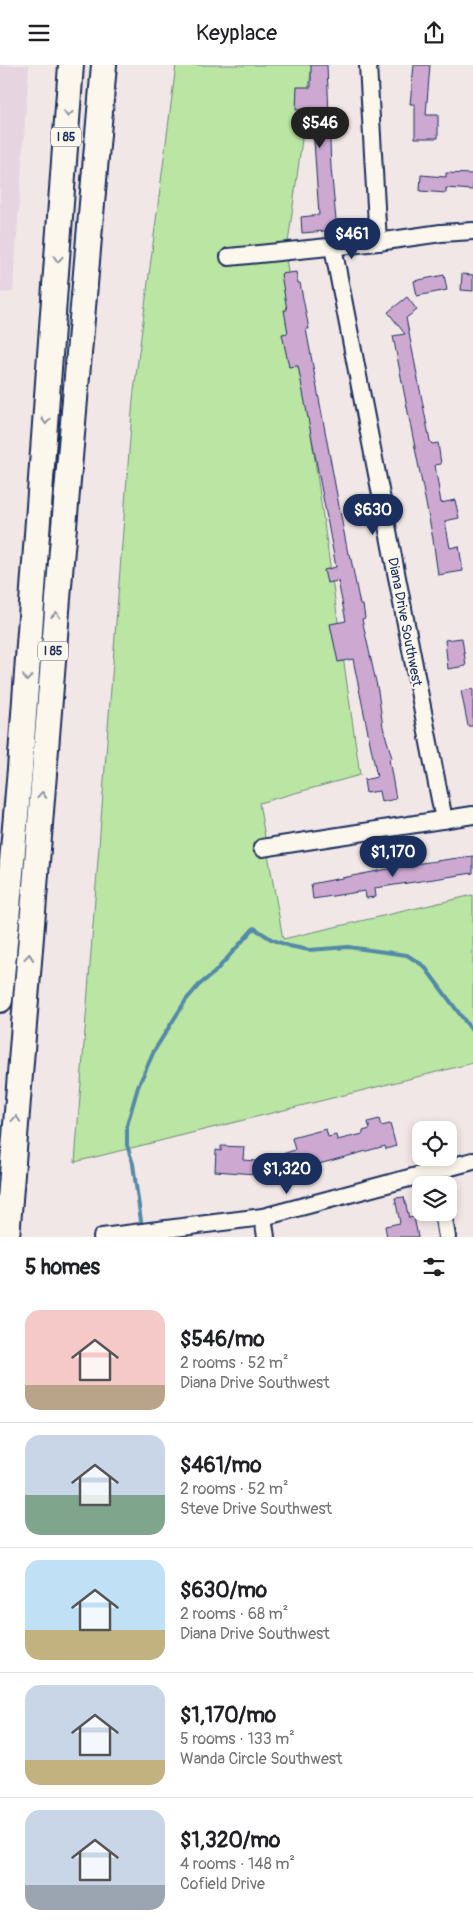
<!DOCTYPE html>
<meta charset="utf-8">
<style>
:root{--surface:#fff;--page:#f2f2f2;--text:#202124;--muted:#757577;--line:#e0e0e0;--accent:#1b2f5e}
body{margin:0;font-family:Pangolin,sans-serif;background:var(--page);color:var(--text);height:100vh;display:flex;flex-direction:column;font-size:19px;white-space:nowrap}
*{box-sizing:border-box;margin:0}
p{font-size:16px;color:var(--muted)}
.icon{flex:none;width:28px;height:28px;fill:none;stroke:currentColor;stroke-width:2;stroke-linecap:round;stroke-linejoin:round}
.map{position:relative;height:1172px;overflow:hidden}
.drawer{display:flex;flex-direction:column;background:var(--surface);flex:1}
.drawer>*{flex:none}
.tools{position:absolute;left:412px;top:1056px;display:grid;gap:10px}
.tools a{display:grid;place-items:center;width:45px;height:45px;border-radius:10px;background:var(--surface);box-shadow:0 2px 8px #0003;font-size:25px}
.price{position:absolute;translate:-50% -42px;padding:0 11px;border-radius:18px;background:var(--accent);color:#fff;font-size:16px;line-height:32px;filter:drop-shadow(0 1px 2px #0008)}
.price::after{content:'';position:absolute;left:50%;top:30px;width:15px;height:11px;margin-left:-8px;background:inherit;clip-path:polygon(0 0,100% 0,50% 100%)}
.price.active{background:#222;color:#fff}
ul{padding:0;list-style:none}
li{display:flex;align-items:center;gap:15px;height:125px;padding:0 25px}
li+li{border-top:1px solid var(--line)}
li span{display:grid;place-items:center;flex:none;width:140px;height:100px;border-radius:15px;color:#555}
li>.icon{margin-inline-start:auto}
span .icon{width:60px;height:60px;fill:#fffc;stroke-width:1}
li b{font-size:21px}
h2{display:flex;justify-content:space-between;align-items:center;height:60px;padding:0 25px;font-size:21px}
header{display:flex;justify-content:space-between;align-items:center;height:65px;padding:0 25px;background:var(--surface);font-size:22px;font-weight:600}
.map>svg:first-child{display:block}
.built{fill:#e7d4e1}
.green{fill:#bbe5a2;stroke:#6b8a80}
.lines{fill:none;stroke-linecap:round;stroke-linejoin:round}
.stream{stroke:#538aa7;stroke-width:4}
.building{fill:#cda9d2;stroke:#1b2f5e}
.minor-casing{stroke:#1b2f5e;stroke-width:20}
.highway-casing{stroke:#1b2f5e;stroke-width:28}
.minor{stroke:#fbf7ec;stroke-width:16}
.highway{stroke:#fbf7ec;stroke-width:24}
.oneway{stroke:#8b93a5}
.labels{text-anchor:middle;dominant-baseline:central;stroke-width:4;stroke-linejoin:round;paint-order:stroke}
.shield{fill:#fbf7ec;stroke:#5e6b89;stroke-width:1}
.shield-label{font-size:12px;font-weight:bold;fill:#1b2f5e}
.street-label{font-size:14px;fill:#1b2f5e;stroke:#fbf7ec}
</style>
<header><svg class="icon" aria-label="menu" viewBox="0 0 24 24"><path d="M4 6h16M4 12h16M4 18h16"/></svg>Keyplace<svg class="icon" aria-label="share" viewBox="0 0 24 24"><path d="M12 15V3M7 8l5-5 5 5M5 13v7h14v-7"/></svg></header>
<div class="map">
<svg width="473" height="1172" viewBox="0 0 473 1172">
<rect width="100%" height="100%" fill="#f2e7e7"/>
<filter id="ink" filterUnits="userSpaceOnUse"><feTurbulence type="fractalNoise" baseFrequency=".02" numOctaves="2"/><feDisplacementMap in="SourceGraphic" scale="10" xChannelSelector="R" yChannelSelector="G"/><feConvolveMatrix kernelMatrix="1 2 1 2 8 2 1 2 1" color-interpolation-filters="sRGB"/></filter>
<g filter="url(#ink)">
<path class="built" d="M0,0H29L13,227L0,228Z"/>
<path class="green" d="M176,0H312L286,193L360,710L259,738L283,874L473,830V998L75,1097L133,334Z"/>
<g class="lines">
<path class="stream" d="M141,1156L133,1099L127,1080V1060L138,1022L154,986L186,935L199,920L214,908L254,863L271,874L289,881L309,885L348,882L407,890L424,901L473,967"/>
</g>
<g class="building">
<path d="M311,0H327L331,103L337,165L302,168L301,152L319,150L312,47L310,44L296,45L297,22H311Z"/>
<path d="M414,0H430L426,50H438V73H415V39H410Z"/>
<path d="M446,108L473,109V125L446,123V128L420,126L421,110L446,112Z"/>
<path d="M296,207L298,218H300L309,264H306L348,489H350L360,540H363L365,553L362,554L378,626L383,662L392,693L389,694L396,734L381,737L379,726L366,728L364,715L377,712L353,594L338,597L330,559L346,556L338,516L327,518L324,505L336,502L327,453L298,301L289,302L282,269L288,268L284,245H287L281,209Z"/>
<path d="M462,209L473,210V226L461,225Z"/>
<path d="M444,210L447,225L417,231L414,216Z"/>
<path d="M407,232L417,245L406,253L430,376L432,379L438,378L441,399L435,400L441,438L455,435L459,453L445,456L450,483L459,481L463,506L438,510L433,474L393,271L405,269L388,247Z"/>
<path d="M462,573L466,601L448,604L445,575Z"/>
<path d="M473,624V661H468L461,626Z"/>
<path d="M473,791V808L375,823L376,832L366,833L365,826L313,834L311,819L414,799Z"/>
<path d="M379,1054L381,1061L390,1059L396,1081L386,1084L385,1081L275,1111L270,1093L295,1085L292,1073L326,1064L328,1072L336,1070L337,1075L363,1069V1066L370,1064L368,1057Z"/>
<path d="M221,1081L244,1082L243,1095L256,1096L255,1109L215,1106L216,1085L221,1086Z"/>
<path d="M404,1132L409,1153L414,1152L418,1172H387L385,1161L400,1158L395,1133Z"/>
</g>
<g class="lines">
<defs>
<g id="minor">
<path d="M368,0L378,177"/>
<path d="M333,182L444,755"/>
<path d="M229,192L378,177L441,168L473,166"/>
<path d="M262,783L473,750"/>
<path d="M443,1148L447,1172"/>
<path d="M263,1152L266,1172"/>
<path d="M102,1172L263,1152L473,1096"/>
</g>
<g id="highway">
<path d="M0,935L20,704L71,0"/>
<path d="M7,1172L61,496L104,0"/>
</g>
</defs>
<use href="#minor" class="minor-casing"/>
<use href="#highway" class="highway-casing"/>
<use href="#minor" class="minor"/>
<use href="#highway" class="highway"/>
</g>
<defs><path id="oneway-chevron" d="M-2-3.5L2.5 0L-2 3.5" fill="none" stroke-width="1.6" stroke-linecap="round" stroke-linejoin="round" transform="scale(1.25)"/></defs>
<g class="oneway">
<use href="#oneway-chevron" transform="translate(68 49) rotate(94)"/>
<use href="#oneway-chevron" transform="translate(58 194) rotate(94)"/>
<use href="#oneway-chevron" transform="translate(46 356) rotate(94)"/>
<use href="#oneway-chevron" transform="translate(56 550) rotate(-85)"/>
<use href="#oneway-chevron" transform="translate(27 613) rotate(94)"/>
<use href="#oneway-chevron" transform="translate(42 730) rotate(-85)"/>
<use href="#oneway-chevron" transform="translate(29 892) rotate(-85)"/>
<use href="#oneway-chevron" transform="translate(16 1054) rotate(-86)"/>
</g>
</g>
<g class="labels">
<g class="shield">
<rect x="51" y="62.5" width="30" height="19" rx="4"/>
<rect x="38" y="576.5" width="30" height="19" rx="4"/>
</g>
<g class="shield-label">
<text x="66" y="72">I 85</text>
<text x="53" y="586">I 85</text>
</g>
<g class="street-label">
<text transform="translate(405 557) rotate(79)">Diana Drive Southwest</text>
</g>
</g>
</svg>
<div class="tools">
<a><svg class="icon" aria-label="locate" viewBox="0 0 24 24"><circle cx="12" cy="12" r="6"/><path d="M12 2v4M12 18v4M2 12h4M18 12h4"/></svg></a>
<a><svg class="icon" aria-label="layers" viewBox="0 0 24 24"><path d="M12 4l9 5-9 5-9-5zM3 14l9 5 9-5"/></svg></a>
</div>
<b class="price active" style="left:320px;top:84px">$546</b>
<b class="price" style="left:352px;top:195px">$461</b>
<b class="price" style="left:373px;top:471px">$630</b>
<b class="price" style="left:393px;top:813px">$1,170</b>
<b class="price" style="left:287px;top:1130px">$1,320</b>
</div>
<section class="drawer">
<h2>5 homes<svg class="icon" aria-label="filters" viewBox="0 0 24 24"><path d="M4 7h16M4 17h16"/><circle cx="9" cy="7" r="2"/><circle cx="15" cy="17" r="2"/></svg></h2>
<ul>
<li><span style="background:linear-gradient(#f6c9c9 75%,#b9a48a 0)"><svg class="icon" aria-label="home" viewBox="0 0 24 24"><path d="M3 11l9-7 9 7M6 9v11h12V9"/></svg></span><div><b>$546/mo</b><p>2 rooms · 52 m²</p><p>Diana Drive Southwest</p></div></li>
<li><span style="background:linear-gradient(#c9d6e8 60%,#7fa58c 0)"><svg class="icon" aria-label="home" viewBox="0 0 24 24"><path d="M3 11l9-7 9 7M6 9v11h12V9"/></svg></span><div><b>$461/mo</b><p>2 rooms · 52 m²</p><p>Steve Drive Southwest</p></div></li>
<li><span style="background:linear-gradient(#bfe0f5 70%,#c2b280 0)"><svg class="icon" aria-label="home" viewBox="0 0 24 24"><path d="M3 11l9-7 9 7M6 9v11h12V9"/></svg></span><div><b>$630/mo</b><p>2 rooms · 68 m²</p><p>Diana Drive Southwest</p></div></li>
<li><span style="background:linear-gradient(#c9d6e8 75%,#c2b280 0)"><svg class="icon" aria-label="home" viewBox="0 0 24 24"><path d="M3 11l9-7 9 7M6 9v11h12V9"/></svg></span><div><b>$1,170/mo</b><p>5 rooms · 133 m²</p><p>Wanda Circle Southwest</p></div></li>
<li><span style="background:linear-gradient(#c9d6e8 75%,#9aa5b1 0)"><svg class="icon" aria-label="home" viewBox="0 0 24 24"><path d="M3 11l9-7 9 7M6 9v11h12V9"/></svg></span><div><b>$1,320/mo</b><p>4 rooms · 148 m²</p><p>Cofield Drive</p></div></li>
</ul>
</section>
